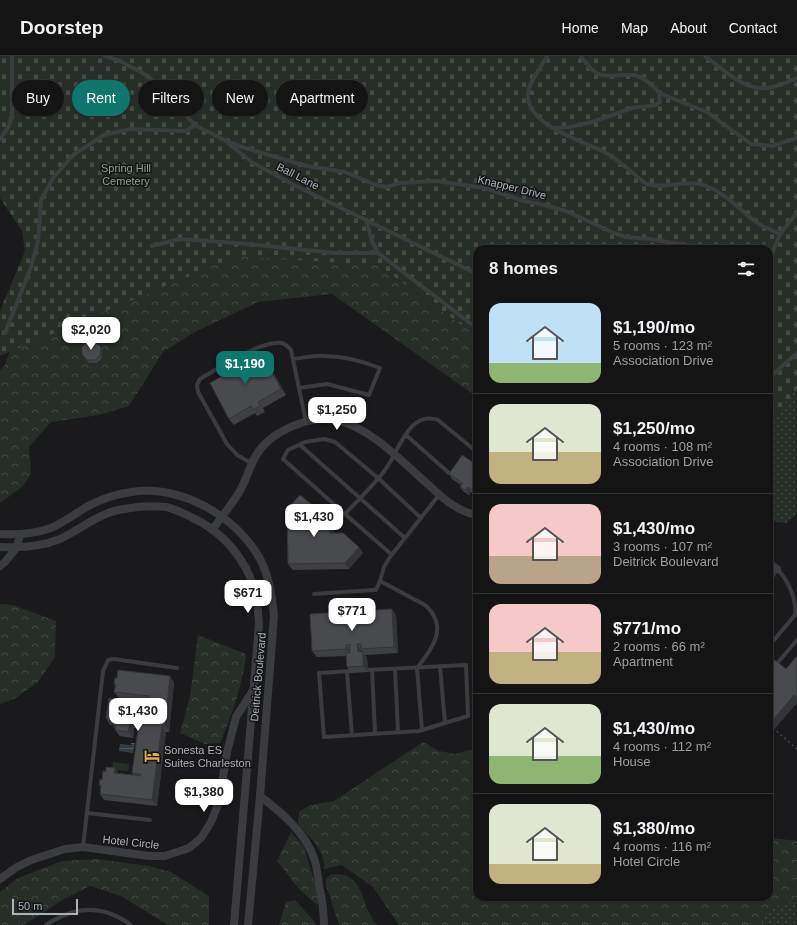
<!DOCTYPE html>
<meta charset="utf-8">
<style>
:root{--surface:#141415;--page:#1d1d1e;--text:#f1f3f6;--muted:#9d9ea0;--line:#333334;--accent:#0f766e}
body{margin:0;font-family:Arial,sans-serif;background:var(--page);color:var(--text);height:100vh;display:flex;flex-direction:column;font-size:15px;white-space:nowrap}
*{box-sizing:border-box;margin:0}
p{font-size:13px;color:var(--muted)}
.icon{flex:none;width:22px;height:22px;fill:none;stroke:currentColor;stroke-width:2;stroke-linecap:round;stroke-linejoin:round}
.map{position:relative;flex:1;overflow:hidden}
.details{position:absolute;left:473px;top:189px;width:300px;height:656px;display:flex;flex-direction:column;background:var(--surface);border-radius:12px;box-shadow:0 1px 3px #0004,0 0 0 1px var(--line)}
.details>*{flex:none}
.banner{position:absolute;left:12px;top:24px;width:380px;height:36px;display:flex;gap:8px}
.scale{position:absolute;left:12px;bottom:10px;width:66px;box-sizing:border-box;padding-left:4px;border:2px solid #adb1ba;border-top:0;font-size:11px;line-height:14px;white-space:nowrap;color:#adb1ba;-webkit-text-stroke:3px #151517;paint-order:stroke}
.price{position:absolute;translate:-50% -34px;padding:0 9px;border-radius:8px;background:#fff;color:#222;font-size:13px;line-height:26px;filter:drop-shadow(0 1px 2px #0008)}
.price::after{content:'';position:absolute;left:50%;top:24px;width:12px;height:9px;margin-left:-6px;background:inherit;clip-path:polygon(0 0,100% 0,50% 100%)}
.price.active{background:var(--accent);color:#fff}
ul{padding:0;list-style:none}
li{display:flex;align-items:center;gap:12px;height:100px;padding:0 16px}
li+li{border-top:1px solid var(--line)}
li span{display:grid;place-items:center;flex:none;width:112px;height:80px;border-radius:12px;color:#555}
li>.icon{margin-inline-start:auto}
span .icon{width:48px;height:48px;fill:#fffc;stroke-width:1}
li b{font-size:17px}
h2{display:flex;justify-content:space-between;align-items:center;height:48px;padding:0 16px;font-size:17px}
.chip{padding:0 14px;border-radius:18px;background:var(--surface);box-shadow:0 1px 3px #0004,0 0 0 1px var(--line);font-size:14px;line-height:36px}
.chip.active{background:var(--accent);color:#fff}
header{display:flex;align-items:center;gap:24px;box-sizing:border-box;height:56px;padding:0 20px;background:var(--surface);border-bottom:1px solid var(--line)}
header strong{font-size:19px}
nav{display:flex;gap:22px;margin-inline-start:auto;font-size:14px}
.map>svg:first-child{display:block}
.grass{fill:url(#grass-dots)}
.forest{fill:url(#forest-crowns)}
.cemetery{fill:url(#cemetery-stones)}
.pitch{fill:#262e27}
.water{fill:url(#water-rules)}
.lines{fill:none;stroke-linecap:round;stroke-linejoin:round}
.path{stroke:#414347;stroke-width:1.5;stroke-dasharray:2 3;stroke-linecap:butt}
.service{stroke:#3b3c40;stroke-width:4}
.minor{stroke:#3b3c40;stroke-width:8}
.wall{fill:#3f4043}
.shaded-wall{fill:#333437}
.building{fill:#494a4e;stroke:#333437}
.labels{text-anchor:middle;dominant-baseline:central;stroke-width:3;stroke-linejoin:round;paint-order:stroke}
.park-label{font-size:11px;fill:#86a388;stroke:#151517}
.street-label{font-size:11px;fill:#adb1ba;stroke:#151517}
.poi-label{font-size:11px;fill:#adb1ba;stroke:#151517;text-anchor:start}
</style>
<header>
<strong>Doorstep</strong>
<nav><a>Home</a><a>Map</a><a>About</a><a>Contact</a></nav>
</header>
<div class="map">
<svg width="797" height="869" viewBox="0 0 797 869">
<defs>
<pattern id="grass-dots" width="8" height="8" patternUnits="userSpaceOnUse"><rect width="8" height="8" fill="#262e27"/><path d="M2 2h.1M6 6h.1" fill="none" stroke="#434a44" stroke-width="1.8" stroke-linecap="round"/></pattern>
<pattern id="forest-crowns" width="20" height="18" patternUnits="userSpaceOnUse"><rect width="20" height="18" fill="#262e27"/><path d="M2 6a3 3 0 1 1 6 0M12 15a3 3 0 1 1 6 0" fill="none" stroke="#434a44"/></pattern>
<pattern id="cemetery-stones" width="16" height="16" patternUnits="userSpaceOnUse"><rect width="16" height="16" fill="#262e27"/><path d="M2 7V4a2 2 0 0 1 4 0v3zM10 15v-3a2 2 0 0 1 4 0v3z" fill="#434a44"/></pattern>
<pattern id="water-rules" width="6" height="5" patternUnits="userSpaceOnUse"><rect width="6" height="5" fill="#343d44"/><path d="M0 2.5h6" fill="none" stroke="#4f575d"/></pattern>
</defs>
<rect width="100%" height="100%" fill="#1a1a1c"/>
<g class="grass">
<path d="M797,333V458L786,467L769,465V365Z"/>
<path d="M797,845V869H763L761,865L764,856C774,850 785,846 797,845Z"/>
</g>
<g class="forest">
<path d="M236,192L378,209L477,280V341L332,238L258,246L195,276L163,296L129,350L99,359L51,366L29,391L31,418L22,431L0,447V314L5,309L37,215Z"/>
<path d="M0,548L13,549L56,565L55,601L38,626L16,642L0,648Z"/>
<path d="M198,579L246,598C244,624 231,663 220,687L205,688L180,677L190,640Z"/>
<path d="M423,686L439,695L455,698L477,692V841H769V781L772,782L797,785V845C785,846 774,850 764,856L761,865L763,869H399L373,831L342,809L324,813C327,796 309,781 298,768L299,756L310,749L334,745Z"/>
<path d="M291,776L304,791L319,842L317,849L299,833L277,805Z"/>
<path d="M97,803L149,810L171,816L209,840V869H171L163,866L121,840L90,830L64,843L29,866L22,869H0V836L18,822L62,805Z"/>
<path d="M331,818C335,819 340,818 344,819C361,824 362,843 369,856C372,861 373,866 378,869H339L326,829V823Z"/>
<path d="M295,844L313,864L316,869H279L286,846Z"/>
</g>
<path class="cemetery" d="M0,0H797V333L769,365V193H477V280L378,209L236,200L0,300V255L25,195L22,175L0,142Z"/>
<path class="pitch" d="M113,706L129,708L128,715L112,714Z"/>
<path class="water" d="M131,687H135L133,697L119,695L120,688L131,689Z"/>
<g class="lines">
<path class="path" d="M773,672L797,693"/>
<g class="service">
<path d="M105,0L120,5L148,20L195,69L226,85L245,92L307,110L345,116L376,129L386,131L400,127L436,125L485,132L524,145L544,149L566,155L614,177L626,181L650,183L709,193"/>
<path d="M547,0C542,10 528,27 528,38C526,70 584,85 606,97C616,102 624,110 633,117C637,120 642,126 647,128C666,134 687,122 707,130C726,138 739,153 756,166C763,171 772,174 780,178"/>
<path d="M581,0C586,7 591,15 599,18C611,23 622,17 634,19C641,20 656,31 659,37L707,56L751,88L772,90L797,82"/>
<path d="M705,0C723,13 744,35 767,32C777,31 788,26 797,22"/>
<path d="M555,72L570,71L592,66L632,52L656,49L660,46L659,37"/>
<path d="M0,83L9,70L12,58V0"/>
<path d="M229,88L253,107L294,129L477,218"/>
<path d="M366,164L372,185L378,197L470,267L477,270"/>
<path d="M152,190L180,183L237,187L335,197H378"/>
<path d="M769,208C776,184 780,176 797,157"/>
<path d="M5,277L31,211L38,186L41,144L53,122L73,99L104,79L130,73L186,75L195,69"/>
<path d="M293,303C303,302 314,299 325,300C344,300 362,305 380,312L369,339L327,328L299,332"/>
<path d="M769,322L797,297"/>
<path d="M406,379L449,417"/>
<path d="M300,389L405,482"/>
<path d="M251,407L237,399L227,388L198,336L197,329L200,323C217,313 263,283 282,287C286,288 288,291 291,294L306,366"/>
<path d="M345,458L391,498"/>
<path d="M421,462L378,422L335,386L324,383L305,386L288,394L283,403L345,458C358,444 373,430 385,414C399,396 408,354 438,364L477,396"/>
<path d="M380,525L384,511L390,501L439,439"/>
<path d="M769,526L777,513C788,524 797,543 795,559L769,590"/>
<path d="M314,538L373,534H376L380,525L425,549C449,570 433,592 417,612L422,674"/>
<path d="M440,610L445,667"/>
<path d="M395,613L398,676"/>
<path d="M372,614L375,677"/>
<path d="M351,615L319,617L324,681L419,675L468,660L466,609L367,614"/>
<path d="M347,616L352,679"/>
<path d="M769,617L797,584"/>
<path d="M87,757L150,764"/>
<path d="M83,791L103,615L108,604L114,603L177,612"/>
<path d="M46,869C74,850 103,848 131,869"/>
</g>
<g class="minor">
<path d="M213,473C222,460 233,447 241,433C249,418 251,403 263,390C274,378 288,371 304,366C315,363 329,362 340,365C375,375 404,408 431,431C443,443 459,456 477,459"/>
<path d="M0,478C17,479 34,478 51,472C65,466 77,456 90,449C102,443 117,438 131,436C180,428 234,459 259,501C269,519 272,540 274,560L260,740L248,869"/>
<path d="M0,491C20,492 41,491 60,483C79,475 94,460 114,455C131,451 149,449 166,451C175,453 183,457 191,461C219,474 239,495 251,523C257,537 258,553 259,568L234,869"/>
<path d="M769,508L777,513"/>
<path d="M0,510L5,506L17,491L20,478"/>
<path d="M260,740C281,756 305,776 314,802C317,811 318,821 319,829C322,843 324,855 324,869"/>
<path d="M0,823L17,811L31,804L65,793L83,791L149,800H165L189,792L201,782L211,766L219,746L227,696L236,661L252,636"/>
</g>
</g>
<g class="wall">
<path d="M103,294L102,302L97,307H89L82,298Z"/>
<path d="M266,304L286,339L263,352L265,356L257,360L255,357L234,369L229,363L226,318L233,306L245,307Z"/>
<path d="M477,409V440L471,436L469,439L463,435L460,431L461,429L452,423L449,418Z"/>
<path d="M320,458L321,465L334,471V477L363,497L349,513L293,514L288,508Z"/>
<path d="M396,559L398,597L365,599L361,594V596H363L367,602L368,616L352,617L347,611V600L317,601L312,595Z"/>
<path d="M797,600V647L775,672L769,666V618L773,613L770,609L786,613Z"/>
<path d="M170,620L174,627L169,676H166L157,750L104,744L100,738L101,731L99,729L106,716L115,712L118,717L134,719L132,717L138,672H134L133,682L120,680L115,674V673L113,669H110L106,662L124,646H144V645L119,642L114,636L115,630L114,628L117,622Z"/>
</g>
<g class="shaded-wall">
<path d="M101,291L103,294L102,302L100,299Z"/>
<path d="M262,298L266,304L286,339L281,333Z"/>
<path d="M468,431L471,436L469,439L466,434Z"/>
<path d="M316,452L320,458L321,471L317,465Z"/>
<path d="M330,465L334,471V484L330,477Z"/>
<path d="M359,491L363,497L349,513L345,507Z"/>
<path d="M392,553L396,559L398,597L394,591Z"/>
<path d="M357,588L361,594L362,602L358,596Z"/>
<path d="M346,589L350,595L351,599L346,593Z"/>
<path d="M363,596L367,602L368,616L363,610Z"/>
<path d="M170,620L174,627L169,676L165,670Z"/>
<path d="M794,639L797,642V647L775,672L771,666Z"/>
<path d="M130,666L134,672L133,682L128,676Z"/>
<path d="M162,670L166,676L157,750L152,744Z"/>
<path d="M115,712L119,719L114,717Z"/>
</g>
<g class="building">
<path d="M88,285L95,286L101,291L100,299L95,304H87L82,298V291Z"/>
<path d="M262,298L281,333L258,346L260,350L253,354L251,350L229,363L210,327L226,318L221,309L232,303L233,306L241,301L244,307Z"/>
<path d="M462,399L477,409V437L468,431L466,434L460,431L463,427L449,418Z"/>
<path d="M300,439L316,452L317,465H330V477H343L359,491L345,507L288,508L287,453Z"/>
<path d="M392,553L394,591L361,593V588H357L358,596H363V610L347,611L346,597H350V588L346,589V593L312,595L310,558Z"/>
<path d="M797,600V641L794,639L771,666L769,664V618L774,612L770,609L775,604L786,613Z"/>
<path d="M118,614L170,620L165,670H162L152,744L100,738L101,729H99L100,723L102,724L103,715L106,716V711L115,712L114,717L141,720V718L132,717L139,667L130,666L128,676L115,674L116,669H113L114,663L106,662L109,642L123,644L122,645L131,646V645L144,646V642L149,643V640L114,636L116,628H114L115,622H117Z"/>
</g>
<defs>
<symbol id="hotel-bare" viewBox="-9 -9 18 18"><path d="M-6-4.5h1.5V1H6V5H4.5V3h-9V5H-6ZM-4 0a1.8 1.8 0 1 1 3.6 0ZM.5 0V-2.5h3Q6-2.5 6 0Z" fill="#e2ac4c" stroke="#151517" stroke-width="2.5" paint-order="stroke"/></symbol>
</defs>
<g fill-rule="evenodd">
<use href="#hotel-bare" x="141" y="689" width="22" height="22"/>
</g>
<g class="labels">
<g class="park-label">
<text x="126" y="112">Spring Hill<tspan x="126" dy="13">Cemetery</tspan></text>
</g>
<g class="street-label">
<text transform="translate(298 120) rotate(27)">Ball Lane</text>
<text transform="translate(512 131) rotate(14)">Knapper Drive</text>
<text transform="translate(258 621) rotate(-85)">Deitrick Boulevard</text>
<text transform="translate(131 786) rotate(6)">Hotel Circle</text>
</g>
<g class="poi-label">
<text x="164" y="694">Sonesta ES<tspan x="164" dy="13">Suites Charleston</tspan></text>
</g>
</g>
</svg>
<div class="scale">50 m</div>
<b class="price" style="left:91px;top:295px">$2,020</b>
<b class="price active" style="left:245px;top:329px">$1,190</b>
<b class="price" style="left:337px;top:375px">$1,250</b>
<b class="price" style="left:314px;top:482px">$1,430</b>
<b class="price" style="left:248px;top:558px">$671</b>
<b class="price" style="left:352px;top:576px">$771</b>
<b class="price" style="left:138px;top:676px">$1,430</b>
<b class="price" style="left:204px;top:757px">$1,380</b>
<div class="banner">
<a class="chip">Buy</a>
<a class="chip active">Rent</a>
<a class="chip">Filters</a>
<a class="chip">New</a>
<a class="chip">Apartment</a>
</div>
<section class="details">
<h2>8 homes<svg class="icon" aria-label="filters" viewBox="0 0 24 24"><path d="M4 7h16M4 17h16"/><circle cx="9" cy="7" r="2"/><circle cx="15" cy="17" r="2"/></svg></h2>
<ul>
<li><span style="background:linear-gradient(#bfe0f5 75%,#8fb573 0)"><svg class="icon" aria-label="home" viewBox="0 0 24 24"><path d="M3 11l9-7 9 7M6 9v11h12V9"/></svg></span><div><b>$1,190/mo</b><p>5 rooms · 123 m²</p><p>Association Drive</p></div></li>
<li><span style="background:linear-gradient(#dfe7d0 60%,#c2b280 0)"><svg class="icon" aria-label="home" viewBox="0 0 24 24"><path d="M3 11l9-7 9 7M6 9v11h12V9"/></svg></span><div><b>$1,250/mo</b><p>4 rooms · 108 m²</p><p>Association Drive</p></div></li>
<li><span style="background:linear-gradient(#f6c9c9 65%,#b9a48a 0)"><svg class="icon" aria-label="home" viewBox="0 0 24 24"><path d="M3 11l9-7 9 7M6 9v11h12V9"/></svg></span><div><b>$1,430/mo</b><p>3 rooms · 107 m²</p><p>Deitrick Boulevard</p></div></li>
<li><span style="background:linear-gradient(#f6c9c9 60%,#c2b280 0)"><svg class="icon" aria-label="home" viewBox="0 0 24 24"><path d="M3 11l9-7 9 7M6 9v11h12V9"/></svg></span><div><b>$771/mo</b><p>2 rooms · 66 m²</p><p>Apartment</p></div></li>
<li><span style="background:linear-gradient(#dfe7d0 65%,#8fb573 0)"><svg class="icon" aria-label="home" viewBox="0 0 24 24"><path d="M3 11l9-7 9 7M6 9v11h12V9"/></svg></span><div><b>$1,430/mo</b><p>4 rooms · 112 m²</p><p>House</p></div></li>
<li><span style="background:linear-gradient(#dfe7d0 75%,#c2b280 0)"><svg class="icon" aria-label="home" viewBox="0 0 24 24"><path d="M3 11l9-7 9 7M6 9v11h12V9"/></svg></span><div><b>$1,380/mo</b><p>4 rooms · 116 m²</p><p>Hotel Circle</p></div></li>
</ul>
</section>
</div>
